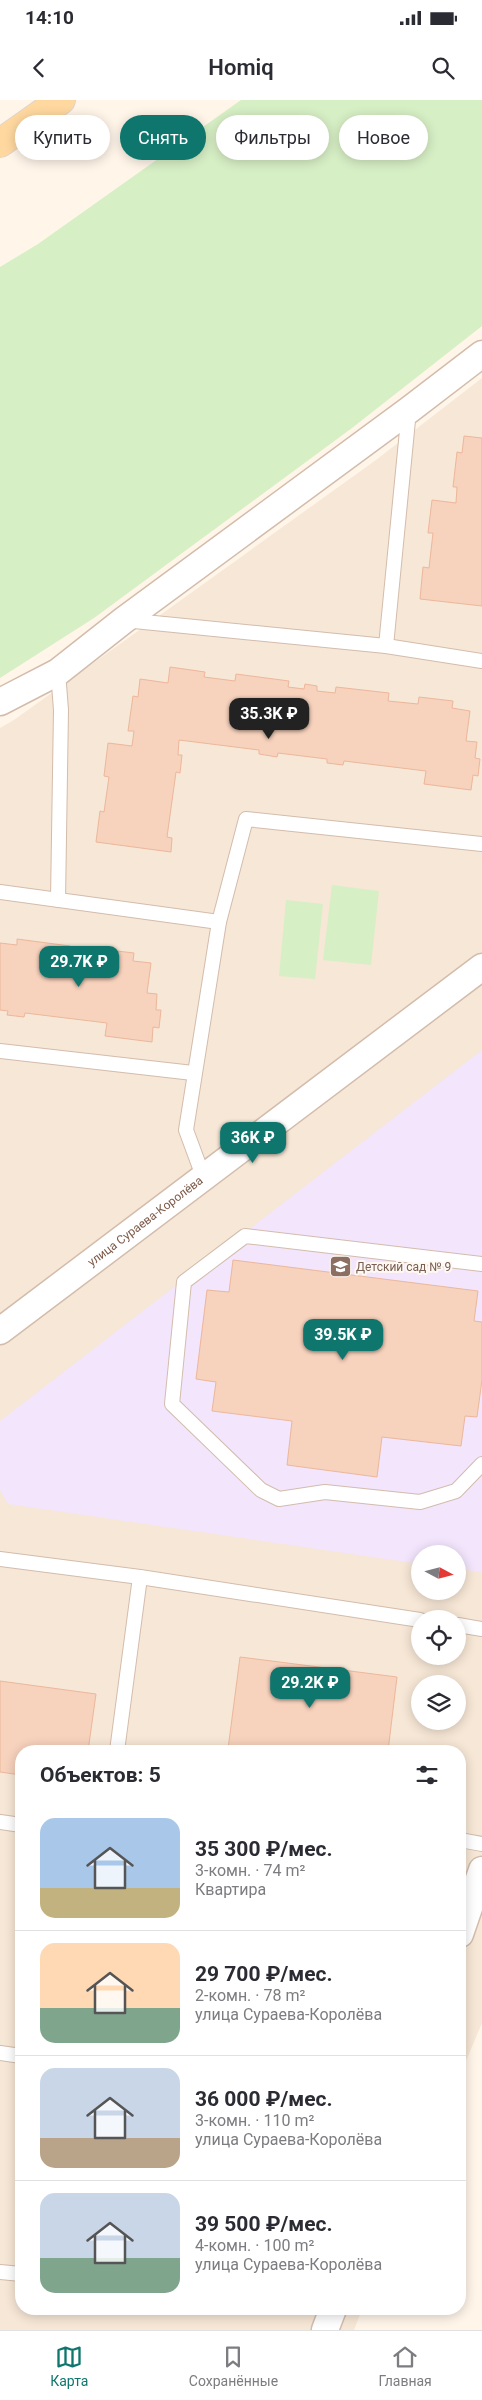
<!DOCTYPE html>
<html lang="ru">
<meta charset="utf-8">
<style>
:root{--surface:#fff;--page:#f2f2f3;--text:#2b2b33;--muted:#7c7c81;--line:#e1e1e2;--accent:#0f766e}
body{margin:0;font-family:Roboto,sans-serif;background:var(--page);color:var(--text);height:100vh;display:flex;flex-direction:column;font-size:19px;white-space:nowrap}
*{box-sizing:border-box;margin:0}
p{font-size:16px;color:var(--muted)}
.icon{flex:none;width:28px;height:28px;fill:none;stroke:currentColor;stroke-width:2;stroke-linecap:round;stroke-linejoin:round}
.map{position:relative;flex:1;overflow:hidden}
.side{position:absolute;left:15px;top:1645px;width:451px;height:570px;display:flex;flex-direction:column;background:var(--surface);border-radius:20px;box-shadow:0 2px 12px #0003}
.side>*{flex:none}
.guide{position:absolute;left:15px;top:15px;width:452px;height:45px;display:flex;gap:10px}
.needle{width:32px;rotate:97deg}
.fabs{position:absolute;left:411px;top:1445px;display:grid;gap:10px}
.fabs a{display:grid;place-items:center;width:55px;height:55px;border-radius:50%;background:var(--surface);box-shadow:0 2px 12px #0003;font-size:25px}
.price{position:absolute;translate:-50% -42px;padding:0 11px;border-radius:10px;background:var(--accent);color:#fff;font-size:16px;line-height:32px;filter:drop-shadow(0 1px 2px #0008)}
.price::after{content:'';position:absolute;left:50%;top:30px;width:15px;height:11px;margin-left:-8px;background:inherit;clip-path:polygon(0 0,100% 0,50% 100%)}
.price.on{background:#222;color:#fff}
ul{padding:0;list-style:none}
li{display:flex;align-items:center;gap:15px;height:125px;padding:0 25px}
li+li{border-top:1px solid var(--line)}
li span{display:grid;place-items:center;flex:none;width:140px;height:100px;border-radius:15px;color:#555}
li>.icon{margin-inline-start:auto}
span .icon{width:60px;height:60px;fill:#fffc;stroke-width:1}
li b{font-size:21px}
h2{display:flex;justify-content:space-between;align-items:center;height:60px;padding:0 25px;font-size:21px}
.tag{padding:0 18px;border-radius:22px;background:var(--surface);box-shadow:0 2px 12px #0003;font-size:18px;line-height:45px}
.tag.on{background:var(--accent);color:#fff}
.status{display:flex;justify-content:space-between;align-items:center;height:35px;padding:0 25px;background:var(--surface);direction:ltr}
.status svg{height:14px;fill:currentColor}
header{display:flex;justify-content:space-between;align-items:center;height:65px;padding:0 25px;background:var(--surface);font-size:22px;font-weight:600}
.tabs{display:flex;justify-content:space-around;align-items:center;height:70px;border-top:1px solid var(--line);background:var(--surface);font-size:14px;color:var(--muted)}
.tabs a{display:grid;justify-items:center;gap:2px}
.tabs .on{color:var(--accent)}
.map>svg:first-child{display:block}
.residential{fill:#f7e7d6;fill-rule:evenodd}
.education{fill:#f2e5fc}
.green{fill:#d7efc5}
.building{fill:#f7d2bd;stroke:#ecb79b}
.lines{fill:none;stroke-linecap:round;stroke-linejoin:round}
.lane-casing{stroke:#d3bcac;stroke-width:16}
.street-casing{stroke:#d3bcac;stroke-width:29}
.primary-casing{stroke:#ddd4cf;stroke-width:30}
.lane{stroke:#fff;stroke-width:14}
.street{stroke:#fff;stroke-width:26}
.primary{stroke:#ffd8a0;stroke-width:28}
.labels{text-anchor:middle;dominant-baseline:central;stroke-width:4;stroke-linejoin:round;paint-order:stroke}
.street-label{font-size:12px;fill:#7d5948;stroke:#fff9f2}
.education-label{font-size:12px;fill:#785e54;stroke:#fff9f2;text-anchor:start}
</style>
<div class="status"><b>14:10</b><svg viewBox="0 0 49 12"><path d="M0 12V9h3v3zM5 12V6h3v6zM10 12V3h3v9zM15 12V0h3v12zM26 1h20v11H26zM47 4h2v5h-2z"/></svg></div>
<header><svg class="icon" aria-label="back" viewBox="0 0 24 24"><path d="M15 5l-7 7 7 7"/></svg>Homiq<svg class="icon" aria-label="search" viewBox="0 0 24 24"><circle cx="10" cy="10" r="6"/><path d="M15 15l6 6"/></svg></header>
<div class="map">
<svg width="482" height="2230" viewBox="0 0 482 2230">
<rect width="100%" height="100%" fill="#fff5e9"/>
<path class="residential" d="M482,278V1923L460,1975V1651H21V2209H362L354,2230H0V628L14,620L376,360ZM420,1454H458V1491H420ZM420,1519H458V1556H420ZM420,1584H458V1621H420Z"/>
<path class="education" d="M482,950V1472L458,1469V1454H420V1464L8,1404L0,1390V1321Z"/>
<g class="green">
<path d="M241,0H482V226L352,328L94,518L0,578V167L38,144Z"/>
<path d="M332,785L379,791L371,865L323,860Z"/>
<path d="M286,800L323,804L315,879L279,876Z"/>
</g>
<g class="building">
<path d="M464,336L482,338V506L420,499L423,467L429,468L433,433H428L432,400L456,403L457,387H453L457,352L462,353Z"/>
<path d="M170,567L205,572L204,577L235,581L236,574L289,581L288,587L304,589L305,584L317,586V591L335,593L336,587L389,593L388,601L418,604L419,597L453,601L452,608L470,611L466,641L477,642L475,658L480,659L478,676L473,675L471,690L424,684L426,671L344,661L343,665L327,663V659L278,653L277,657L259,654V650L179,640L178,655H182L180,673L176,672L167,737L172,738L171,752L96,742L100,711L104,712L109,677L104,676L108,643L132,646L134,631H128L133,596L138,597L140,579L168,583Z"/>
<path d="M17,839L70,846L69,853L99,857L100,849L134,853L133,861L151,863L147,893L157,894L156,910H161L159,928L153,927L152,942L105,936L107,923L25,913L24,917L7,915L8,911L0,910V843L17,845Z"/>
<path d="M233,1160L478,1191L474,1221L482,1222V1280L477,1317L465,1316L461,1346L382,1337L377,1377L287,1365L292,1321L212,1311L216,1282L196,1279L207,1190L229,1192Z"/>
<path d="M240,1557L397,1577L388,1651H244L228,1649Z"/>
<path d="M0,1581L96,1594L88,1651H21V1675L0,1672Z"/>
</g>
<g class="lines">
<defs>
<g id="lane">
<path d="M124,520L386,546L482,561"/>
<path d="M386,546L409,310"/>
<path d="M58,572L61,610L58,800"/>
<path d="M0,792L219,822"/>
<path d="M0,951L193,973"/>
<path d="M203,1076L186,1030L219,822L246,719L482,744"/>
<path d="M482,1164L245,1136L184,1182L172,1304L261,1390L279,1399L325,1392L420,1402L456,1391L482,1364"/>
<path d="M0,1459L140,1477L420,1520"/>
<path d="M458,1525L482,1529"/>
<path d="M117,1651L140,1477"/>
<path d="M0,1722L21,1725"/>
<path d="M460,1740L482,1744"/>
<path d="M0,1953L21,1956"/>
<path d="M0,2172L21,2174"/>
</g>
<g id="street">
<path d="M0,602L58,572L124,520L409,310L482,254"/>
<path id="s1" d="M0,1231L482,867"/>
<path d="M460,1834L482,1770"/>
<path d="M325,2230L333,2209"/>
</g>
<path id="primary" d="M0,43L61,0"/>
</defs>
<use href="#lane" class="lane-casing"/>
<use href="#street" class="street-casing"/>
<use href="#primary" class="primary-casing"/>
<use href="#lane" class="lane"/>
<use href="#street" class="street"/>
<use href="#primary" class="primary"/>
</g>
<defs>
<symbol id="school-square" viewBox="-11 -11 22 22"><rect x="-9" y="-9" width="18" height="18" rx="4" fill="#8d6e63" stroke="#fff9f2"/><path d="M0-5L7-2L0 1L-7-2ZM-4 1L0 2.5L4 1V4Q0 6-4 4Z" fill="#fff"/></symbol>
</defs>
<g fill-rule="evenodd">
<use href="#school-square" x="328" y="1154" width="25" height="25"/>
</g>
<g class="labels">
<g class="street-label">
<text stroke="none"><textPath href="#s1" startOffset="182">улица Сураева-Королёва</textPath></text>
</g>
<g class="education-label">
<text x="356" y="1167">Детский сад № 9</text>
</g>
</g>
</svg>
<div class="fabs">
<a><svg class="needle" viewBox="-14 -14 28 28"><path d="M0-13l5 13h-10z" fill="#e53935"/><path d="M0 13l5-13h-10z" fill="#7c7c81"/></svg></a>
<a><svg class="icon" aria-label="locate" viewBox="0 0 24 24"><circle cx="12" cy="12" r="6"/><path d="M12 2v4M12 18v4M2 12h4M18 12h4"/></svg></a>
<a><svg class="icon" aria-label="layers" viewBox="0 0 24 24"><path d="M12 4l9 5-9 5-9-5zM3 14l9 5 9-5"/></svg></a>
</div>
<b class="price on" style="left:269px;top:640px">35.3K ₽</b>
<b class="price" style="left:79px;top:888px">29.7K ₽</b>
<b class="price" style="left:253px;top:1064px">36K ₽</b>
<b class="price" style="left:343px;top:1261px">39.5K ₽</b>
<b class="price" style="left:310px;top:1609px">29.2K ₽</b>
<div class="guide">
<a class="tag">Купить</a>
<a class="tag on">Снять</a>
<a class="tag">Фильтры</a>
<a class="tag">Новое</a>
</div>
<section class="side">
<h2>Объектов: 5<svg class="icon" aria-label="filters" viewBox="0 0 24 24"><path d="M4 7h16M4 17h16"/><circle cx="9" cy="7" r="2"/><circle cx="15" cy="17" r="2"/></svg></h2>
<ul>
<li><span style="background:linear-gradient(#a9c7e8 70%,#c2b280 0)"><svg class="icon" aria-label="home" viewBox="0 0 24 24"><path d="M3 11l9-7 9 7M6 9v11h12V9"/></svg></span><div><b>35 300 ₽/мес.</b><p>3-комн. · 74 m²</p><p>Квартира</p></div></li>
<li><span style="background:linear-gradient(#ffd9b3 65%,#7fa58c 0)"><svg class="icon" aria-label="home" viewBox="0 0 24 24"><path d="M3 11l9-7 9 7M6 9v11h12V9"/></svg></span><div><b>29 700 ₽/мес.</b><p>2-комн. · 78 m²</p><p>улица Сураева-Королёва</p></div></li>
<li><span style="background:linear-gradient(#c9d6e8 70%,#b9a48a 0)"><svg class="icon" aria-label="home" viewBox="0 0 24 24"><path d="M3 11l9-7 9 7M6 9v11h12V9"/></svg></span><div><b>36 000 ₽/мес.</b><p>3-комн. · 110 m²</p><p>улица Сураева-Королёва</p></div></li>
<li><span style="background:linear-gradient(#c9d6e8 65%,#7fa58c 0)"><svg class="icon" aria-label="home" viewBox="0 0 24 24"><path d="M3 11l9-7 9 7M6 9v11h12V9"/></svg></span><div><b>39 500 ₽/мес.</b><p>4-комн. · 100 m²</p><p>улица Сураева-Королёва</p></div></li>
</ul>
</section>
</div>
<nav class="tabs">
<a class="on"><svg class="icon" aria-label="map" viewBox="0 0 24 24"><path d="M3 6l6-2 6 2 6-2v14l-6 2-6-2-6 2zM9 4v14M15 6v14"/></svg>Карта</a>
<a><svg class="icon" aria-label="saved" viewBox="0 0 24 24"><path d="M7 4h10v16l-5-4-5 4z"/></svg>Сохранённые</a>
<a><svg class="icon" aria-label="home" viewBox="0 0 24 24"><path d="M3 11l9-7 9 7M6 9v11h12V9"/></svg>Главная</a>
</nav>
